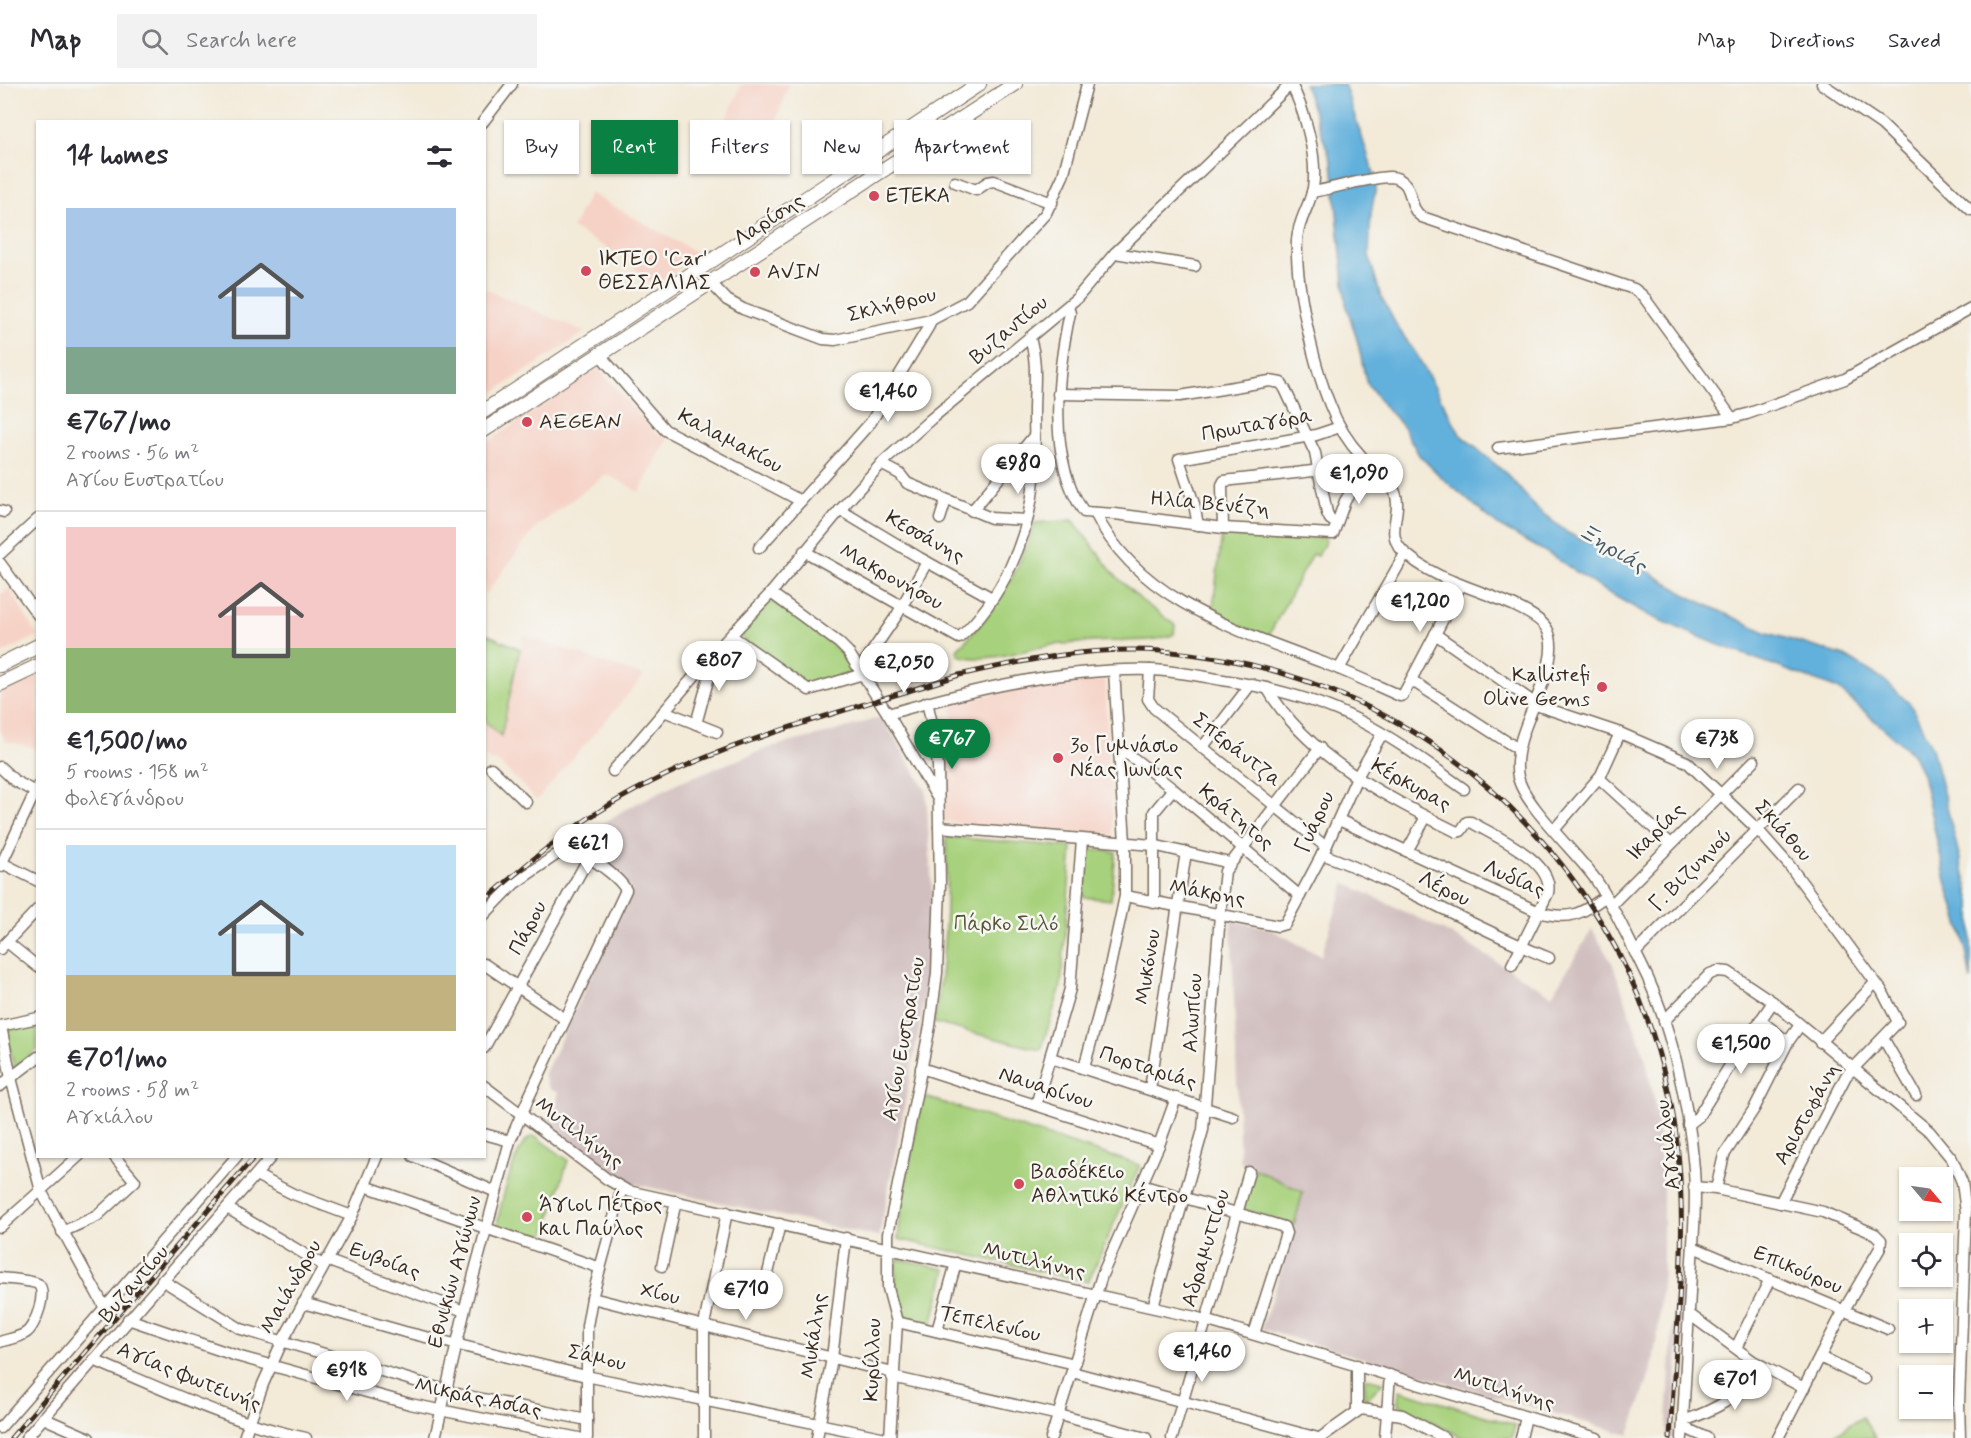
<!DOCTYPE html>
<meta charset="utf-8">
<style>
:root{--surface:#fff;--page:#f2f2f3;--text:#2b2b33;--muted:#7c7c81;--line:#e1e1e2;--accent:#0b8043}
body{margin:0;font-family:Mynerve,sans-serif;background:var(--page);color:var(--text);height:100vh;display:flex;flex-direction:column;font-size:22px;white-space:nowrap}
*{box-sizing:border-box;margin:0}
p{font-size:20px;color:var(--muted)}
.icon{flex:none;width:33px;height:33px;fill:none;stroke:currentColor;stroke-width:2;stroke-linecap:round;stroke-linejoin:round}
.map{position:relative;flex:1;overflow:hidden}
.sheet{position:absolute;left:36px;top:36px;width:450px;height:1038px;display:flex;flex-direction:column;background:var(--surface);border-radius:0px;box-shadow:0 2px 4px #0004}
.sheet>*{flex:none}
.hud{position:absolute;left:504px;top:36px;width:570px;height:54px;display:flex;gap:12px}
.needle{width:39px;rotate:119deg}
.controls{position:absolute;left:1899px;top:1083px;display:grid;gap:12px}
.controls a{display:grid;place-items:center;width:54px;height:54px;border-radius:0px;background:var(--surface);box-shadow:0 2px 4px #0004;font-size:30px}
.price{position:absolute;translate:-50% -51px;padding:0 14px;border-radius:21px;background:#fff;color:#222;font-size:20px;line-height:39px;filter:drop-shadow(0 2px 3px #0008)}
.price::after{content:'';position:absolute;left:50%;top:36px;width:18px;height:14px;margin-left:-9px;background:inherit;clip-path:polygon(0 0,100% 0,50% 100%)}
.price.current{background:var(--accent);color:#fff}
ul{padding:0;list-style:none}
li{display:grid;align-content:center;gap:12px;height:318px;padding:0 30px}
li+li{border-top:2px solid var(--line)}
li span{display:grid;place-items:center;height:186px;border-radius:0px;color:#555}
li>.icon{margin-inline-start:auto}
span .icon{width:108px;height:108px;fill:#fffc;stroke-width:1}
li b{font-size:26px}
h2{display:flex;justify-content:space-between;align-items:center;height:72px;padding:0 30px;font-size:26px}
.tag{padding:0 21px;border-radius:0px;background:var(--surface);box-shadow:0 2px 4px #0004;font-size:21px;line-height:54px}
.tag.current{background:var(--accent);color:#fff}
header{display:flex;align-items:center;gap:36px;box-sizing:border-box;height:84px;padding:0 30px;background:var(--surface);border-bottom:2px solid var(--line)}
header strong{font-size:28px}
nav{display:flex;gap:33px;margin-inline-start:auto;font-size:21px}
.search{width:420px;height:54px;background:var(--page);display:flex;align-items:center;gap:15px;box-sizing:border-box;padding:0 21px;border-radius:0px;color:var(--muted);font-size:22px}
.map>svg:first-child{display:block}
.built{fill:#f6d1c5}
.industrial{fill:#d1bfbf}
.green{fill:#a7d17c;stroke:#717e4d;stroke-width:1.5}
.water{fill:#62b0dc;stroke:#4e6d7d;stroke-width:1.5}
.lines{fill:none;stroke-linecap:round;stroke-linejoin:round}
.minor-casing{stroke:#7b6d5f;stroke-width:13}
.major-casing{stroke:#7b6d5f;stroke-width:16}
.minor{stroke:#fff;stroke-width:10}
.major{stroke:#fff;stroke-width:14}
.rail-casing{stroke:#3b2a1e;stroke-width:5}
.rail{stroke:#f6f6f2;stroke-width:3;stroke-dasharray:9;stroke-linecap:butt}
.poi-dot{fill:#d1495b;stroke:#f6f6f2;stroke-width:2}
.labels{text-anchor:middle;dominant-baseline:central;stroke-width:5;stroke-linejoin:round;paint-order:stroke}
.poi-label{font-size:21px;fill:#3b2a1e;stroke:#f6f6f2;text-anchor:start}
.street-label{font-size:21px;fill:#3b2a1e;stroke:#f6f6f2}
.park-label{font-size:21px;fill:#565436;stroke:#f6f6f2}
.water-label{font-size:22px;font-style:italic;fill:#495960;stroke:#f6f6f2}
</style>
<header>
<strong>Map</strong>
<div class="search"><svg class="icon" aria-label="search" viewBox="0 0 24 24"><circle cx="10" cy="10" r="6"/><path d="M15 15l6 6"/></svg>Search here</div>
<nav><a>Map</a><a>Directions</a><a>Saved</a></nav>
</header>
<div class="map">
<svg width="1971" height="1354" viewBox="0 0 1971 1354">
<rect width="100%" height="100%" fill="#f6f6f2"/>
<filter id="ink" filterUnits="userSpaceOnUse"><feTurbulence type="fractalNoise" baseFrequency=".0167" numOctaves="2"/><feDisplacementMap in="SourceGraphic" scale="12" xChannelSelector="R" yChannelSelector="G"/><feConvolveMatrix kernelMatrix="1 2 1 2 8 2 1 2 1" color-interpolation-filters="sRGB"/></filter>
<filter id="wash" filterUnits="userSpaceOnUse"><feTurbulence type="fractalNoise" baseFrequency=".008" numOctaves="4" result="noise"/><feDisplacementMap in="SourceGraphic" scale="24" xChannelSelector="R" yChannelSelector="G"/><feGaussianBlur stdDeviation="1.35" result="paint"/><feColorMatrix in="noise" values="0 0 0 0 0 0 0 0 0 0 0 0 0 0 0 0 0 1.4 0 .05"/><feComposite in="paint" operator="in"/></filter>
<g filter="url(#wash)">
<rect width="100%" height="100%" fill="#f3ead8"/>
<g class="built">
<path d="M742,0H789L761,80L713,55L727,33Z"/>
<path d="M590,109L699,170L654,203L629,177L572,144Z"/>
<path d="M485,205L585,248L485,314Z"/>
<path d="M598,284L654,348L668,355L639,408L607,390L537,442L485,511V360Z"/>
<path d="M10,505L37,552L0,570V510Z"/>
<path d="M524,551L644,592L537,716L496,676L492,678L485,673L484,637L501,651Z"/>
<path d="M37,591V664L5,657L0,646V609Z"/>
<path d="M1105,596L1113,751L944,738L945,657L952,650L953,619L1010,606Z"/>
</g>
<g class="industrial">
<path d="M882,633L926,706L932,806L927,904L879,1153L625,1098L545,1039L557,1021L558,1008L551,1006L548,1002L544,991L632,806L580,755L622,727L679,698L774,662L829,649Z"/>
<path d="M1345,799L1447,848L1552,911L1592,845L1613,881L1646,975L1656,1027L1663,1103V1189L1658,1247L1652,1283L1629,1351L1261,1245L1285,1176L1303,1108L1240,1078L1231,836L1268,844L1321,872Z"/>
<path d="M1675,1200L1682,1201L1673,1354H1666Z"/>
</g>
<g class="green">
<path d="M1073,436L1113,489L1141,516L1175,541L1174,550C1162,559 1111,556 1092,558C1077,559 1061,559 1046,562C1019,567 985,580 958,571L957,565C995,530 1019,488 1035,439Z"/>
<path d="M1222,450L1325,454L1326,457L1317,472L1312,470L1269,551L1273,554L1212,532Z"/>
<path d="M768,517L775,519L838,565L853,588L810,604L745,558L740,549Z"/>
<path d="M484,549L520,565L501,652L485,637Z"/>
<path d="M948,753L1072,763L1061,902L1041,966L934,939C945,879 948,817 946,756Z"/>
<path d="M1087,765L1116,768L1111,816L1083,813Z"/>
<path d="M37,940V966L14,984L6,946Z"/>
<path d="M922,1012L1140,1081L1088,1198L898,1155L902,1119Z"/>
<path d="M531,1053H536L568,1076L543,1157L497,1141C500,1123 515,1060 531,1053Z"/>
<path d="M1255,1085L1303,1108L1294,1141L1243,1126Z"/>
<path d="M896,1175L946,1185L932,1240L904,1233L896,1206Z"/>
<path d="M1365,1294L1383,1298L1366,1316L1364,1315Z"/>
<path d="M1399,1306L1515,1341L1512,1354H1463L1398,1320Z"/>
<path d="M1862,1333L1876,1354H1830Z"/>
</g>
<path class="water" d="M1304,0H1344L1377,98L1371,129L1369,171L1380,210L1398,244L1417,271L1460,350L1509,392L1536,424L1568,449L1649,488L1690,513L1765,548L1845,572L1883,595L1911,621L1932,664L1971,818V897L1964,855L1946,797L1922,690L1911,668L1838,605L1719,561L1650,532L1602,505L1551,471L1499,442L1442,394L1419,371L1402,341L1383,321L1366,297L1358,259L1346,220L1332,79Z"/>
</g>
<g filter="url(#ink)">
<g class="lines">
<defs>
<g id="minor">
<path d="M1822,0L1881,40L1971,126"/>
<path d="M483,38L512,0"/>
<path d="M955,98L976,106L988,98L994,97L1052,119"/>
<path d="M1312,108C1336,104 1365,94 1390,93C1396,93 1402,96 1406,101C1413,112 1410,125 1422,133L1634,205L1643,212L1732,334"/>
<path d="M1115,169L1195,182"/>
<path d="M711,199L727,216L743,225L823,255L835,256L917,239L931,236L967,217L1046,129L1063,92L1087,0"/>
<path d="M1068,222L1070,229C1057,289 1047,376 1084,428L1115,430L1223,444L1333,450L1345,417L1368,379"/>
<path d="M600,271L665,346L801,417"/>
<path d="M1058,310L1180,312L1270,297L1281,299L1285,305L1315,369L1327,429L1330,435L1336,439"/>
<path d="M1498,364L1732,334L1747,330L1845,295L1971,224"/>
<path d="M881,380L900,390L907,399L991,434L1027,436"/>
<path d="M840,426L920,474L992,514"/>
<path d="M0,427L4,428"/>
<path d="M972,427L1034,352"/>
<path d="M1095,429C1138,517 1240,547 1324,579C1350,589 1375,601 1400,612L1403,611L1411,596L1461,501"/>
<path d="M940,435L946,416"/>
<path d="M1198,441L1194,420L1179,375L1316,351L1340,343"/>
<path d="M1223,444L1222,401L1224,397L1366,381"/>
<path d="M759,464L871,338L929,242L931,236"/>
<path d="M804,467L959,554C1002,515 1029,454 1034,396C1036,373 1034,350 1034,328C1034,304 1038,277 1030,255"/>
<path d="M0,470L38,435"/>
<path d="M0,479L38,531"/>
<path d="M771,509L839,559L848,568L888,630L938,715"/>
<path d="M1435,550L1539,622L1620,649L1687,678L1758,746L1789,781L1882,907L1898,938L1846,992L1780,1119"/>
<path d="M732,552L809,606L863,590"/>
<path d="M860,585L897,531L927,478"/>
<path d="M1339,585L1405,470"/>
<path d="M1150,586L1148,615L1154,624L1326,763"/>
<path d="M1411,596L1518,665"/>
<path d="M1267,604C1307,673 1388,714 1457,748L1461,747L1467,738H1471C1494,752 1555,777 1548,809L1512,881"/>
<path d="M664,627L717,648"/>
<path d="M888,630C973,605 1063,584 1151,586C1176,587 1200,592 1223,596C1269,603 1316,615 1358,636C1396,655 1430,681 1464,705"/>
<path d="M696,640L715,571"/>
<path d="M1118,662L1173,705L1300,812"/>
<path d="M1202,664L1251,600"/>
<path d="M0,683L15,697L35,708"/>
<path d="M491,684L526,718"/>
<path d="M613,687L715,568L771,509L840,426L881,380L931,335L1077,214L1115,169L1291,0C1305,27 1318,74 1313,104C1310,122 1298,136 1297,156C1295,200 1313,279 1330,321C1337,340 1348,358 1362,373C1372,384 1387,392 1394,406C1405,430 1381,449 1406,470C1419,481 1436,491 1452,497C1475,507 1536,525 1547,545C1567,582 1508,647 1518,693C1524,721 1577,769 1596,796C1613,821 1626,850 1640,878C1670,936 1689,1019 1694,1085C1697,1126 1692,1167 1690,1208C1687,1257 1685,1305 1682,1354"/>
<path d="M1599,694L1671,760"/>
<path d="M1339,736L1539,828C1570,837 1581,830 1606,812"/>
<path d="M939,743L1153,761L1230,779"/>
<path d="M1554,746L1601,691L1620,649"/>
<path d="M1407,767L1426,733"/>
<path d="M1322,770C1400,799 1472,843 1549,874"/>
<path d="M0,778L38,797"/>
<path d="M0,783L38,702"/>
<path d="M1125,812L1278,842L1285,840L1326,763L1357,693L1382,650"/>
<path d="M1154,819V728L1173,705"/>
<path d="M1611,821L1754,677"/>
<path d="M7,858L38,883"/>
<path d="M0,865L38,825"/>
<path d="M1635,869L1799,704"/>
<path d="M484,880L565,935"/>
<path d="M1760,936L1788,958"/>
<path d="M1664,937L1710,890L1718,887L1728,888L1773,918L1929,1047L1952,1075L1962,1098L1966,1128L1959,1319L1960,1354"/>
<path d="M0,942L38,934"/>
<path d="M1,942L11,994L41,1107L105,1224"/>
<path d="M1883,954L1916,1011"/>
<path d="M1820,958L1875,899"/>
<path d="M484,964L589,773"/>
<path d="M1051,974L1233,1033"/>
<path d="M921,984L1159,1061"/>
<path d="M1084,984L1104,910L1125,812V758L1114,587"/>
<path d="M0,1002L38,973"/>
<path d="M484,1002L607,1095L628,1107L1195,1233L1597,1354"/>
<path d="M1150,1005L1186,768"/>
<path d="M1036,1021L1070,905L1082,756"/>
<path d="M1688,1041L1698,1033L1734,975L1773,918"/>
<path d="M484,1050L510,1057"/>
<path d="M413,1072L496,1108"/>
<path d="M256,1091L293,1110L352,1132"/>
<path d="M1141,1101L1284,1143L1286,1149L1254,1250"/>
<path d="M365,1102L600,1184"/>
<path d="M1694,1103L1716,1105L1823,1128L1875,1150L1881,1156L1880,1164L1844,1226L1778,1354"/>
<path d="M1716,1105L1724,1071L1754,1025L1788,958L1800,941"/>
<path d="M227,1124L323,1181"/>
<path d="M0,1143L79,1072"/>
<path d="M62,1148L97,1132L135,1097L114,1072"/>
<path d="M1693,1163L1888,1245"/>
<path d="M326,1176L464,1227"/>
<path d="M662,1182L676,1117"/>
<path d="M0,1194C8,1195 31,1196 38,1200C48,1208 35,1242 27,1248C20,1254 8,1255 0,1258"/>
<path d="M162,1196L241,1245L458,1310L587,1336"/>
<path d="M592,1214L893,1289"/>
<path d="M762,1214L780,1140"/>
<path d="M303,1219L405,1248L586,1292L886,1354"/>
<path d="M1153,1223L1203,1046L1220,831L1225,787L1320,664"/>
<path d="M1689,1230L1753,1277L1804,1304"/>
<path d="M128,1235L237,1272L410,1320L579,1354"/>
<path d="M897,1238L1075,1280"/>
<path d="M937,1247L956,1179"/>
<path d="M1736,1264L1770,1195"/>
<path d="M1820,1273L1864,1295"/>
<path d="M93,1276C163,1305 232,1339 306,1354"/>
<path d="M1072,1288L1318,1354"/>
<path d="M892,1293L1059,1331L1146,1354"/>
<path d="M1357,1326V1281"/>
<path d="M43,1334L89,1354"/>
<path d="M1683,1337C1714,1327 1745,1309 1766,1284"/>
<path d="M1683,1343L1707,1354"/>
<path d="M0,1344L237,1072"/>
<path d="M26,1354L272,1072"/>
<path d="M244,1354L263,1300L282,1258L352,1132L377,1072"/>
<path d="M435,1354L467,1216L510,1057L529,1013L626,806C618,791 584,769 569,762L514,800L484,831"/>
<path d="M587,1354V1242L592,1214L622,1104"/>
<path d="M704,1354V1241L727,1128"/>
<path d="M817,1354L832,1274L846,1154"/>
<path d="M890,1354L897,1238L888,1204V1150L930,942L937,889L940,801L938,682L934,648L927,618"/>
<path d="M1051,1354L1102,1191L1159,1061L1176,1014"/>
<path d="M1172,1354L1249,1088"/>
<path d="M1320,1354L1361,1325L1402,1331L1444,1354"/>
<path d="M1385,1354L1390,1291"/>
<path d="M1521,1354L1526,1333"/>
</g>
<g id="major">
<path d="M484,327L979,0"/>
<path d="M484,346L1015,0"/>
<path d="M0,581L38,562"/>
<path d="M0,600L38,582"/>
</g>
</defs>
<use href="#minor" class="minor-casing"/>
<use href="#major" class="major-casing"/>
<use href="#minor" class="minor"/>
<use href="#major" class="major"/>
<defs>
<g id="rail">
<path d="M484,817C520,786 555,755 595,730C705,659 837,631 959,591C1025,576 1093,562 1161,567C1411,585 1616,766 1669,1010C1693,1121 1676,1242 1670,1354"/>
<path d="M11,1354L255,1072"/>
</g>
</defs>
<use href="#rail" class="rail-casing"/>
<use href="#rail" class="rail"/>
</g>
</g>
<g class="poi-dot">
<circle cx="874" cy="112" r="6"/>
<circle cx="586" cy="187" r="6"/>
<circle cx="755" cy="188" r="6"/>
<circle cx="527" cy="338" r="6"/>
<circle cx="1602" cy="603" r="6"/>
<circle cx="1058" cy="674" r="6"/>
<circle cx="1019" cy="1100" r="6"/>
<circle cx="527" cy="1133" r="6"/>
</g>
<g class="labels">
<g class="poi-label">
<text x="886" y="112">ΕΤΕΚΑ</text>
<text x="598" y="175">ΙΚΤΕΟ 'Car'<tspan x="598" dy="24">ΘΕΣΣΑΛΙΑΣ</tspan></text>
<text x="767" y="188">AVIN</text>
<text x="539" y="338">AEGEAN</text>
<text x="1590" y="591" text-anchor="end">Kallistefi<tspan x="1590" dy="24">Olive Gems</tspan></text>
<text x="1070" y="662">3ο Γυμνάσιο<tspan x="1070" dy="24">Νέας Ιωνίας</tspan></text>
<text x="1031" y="1088">Βασδέκειο<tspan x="1031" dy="24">Αθλητικό Κέντρο</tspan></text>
<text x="539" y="1121">Άγιοι Πέτρος<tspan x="539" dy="24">και Παύλος</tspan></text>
</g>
<g class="street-label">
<text transform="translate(769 136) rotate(-33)">Λαρίσης</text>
<text transform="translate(892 221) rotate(-14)">Σκλήθρου</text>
<text transform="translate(1009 246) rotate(-40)">Βυζαντίου</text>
<text transform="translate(1257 341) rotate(-10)">Πρωταγόρα</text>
<text transform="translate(730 357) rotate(28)">Καλαμακίου</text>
<text transform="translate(1210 420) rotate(5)">Ηλία Βενέζη</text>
<text transform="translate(925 453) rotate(29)">Κεσσάνης</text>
<text transform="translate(891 493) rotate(29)">Μακρονήσου</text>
<text transform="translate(1237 666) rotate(38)">Σπεράντζα</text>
<text transform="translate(1411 701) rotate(29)">Κέρκυρας</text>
<text transform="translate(1236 733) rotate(40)">Κράτητος</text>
<text transform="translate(1315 738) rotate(-65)">Γυάρου</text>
<text transform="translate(1783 747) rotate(48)">Σκιάθου</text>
<text transform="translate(1656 748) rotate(-45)">Ικαρίας</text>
<text transform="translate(1691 786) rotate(-45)">Γ. Βιζυηνού</text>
<text transform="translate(1514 795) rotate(23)">Λυδίας</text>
<text transform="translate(1444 805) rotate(26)">Λέρου</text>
<text transform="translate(1207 809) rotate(10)">Μάκρης</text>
<text transform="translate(528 844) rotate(-62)">Πάρου</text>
<text transform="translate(1148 883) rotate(-81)">Μυκόνου</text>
<text transform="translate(1193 929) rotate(-86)">Αλωπίου</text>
<text transform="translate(904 955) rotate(-80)">Αγίου Ευστρατίου</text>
<text transform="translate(1148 984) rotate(18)">Πορταριάς</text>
<text transform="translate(1046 1004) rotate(18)">Ναυαρίνου</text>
<text transform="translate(1807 1030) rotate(-61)">Αριστοφάνη</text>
<text transform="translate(579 1049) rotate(37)">Μυτιλήνης</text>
<text transform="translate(1668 1061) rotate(-97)">Αγχιάλου</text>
<text transform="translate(1206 1164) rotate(-73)">Αδραμυττίου</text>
<text transform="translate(385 1177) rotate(20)">Ευβοίας</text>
<text transform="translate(1034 1177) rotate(13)">Μυτιλήνης</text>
<text transform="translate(1798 1186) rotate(23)">Επικούρου</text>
<text transform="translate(455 1188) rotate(-75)">Εθνικών Αγώνων</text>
<text transform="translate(134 1200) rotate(-49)">Βυζαντίου</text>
<text transform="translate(291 1203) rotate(-61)">Μαιάνδρου</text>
<text transform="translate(660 1210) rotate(13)">Χίου</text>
<text transform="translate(990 1240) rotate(13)">Τεπελενίου</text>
<text transform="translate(814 1252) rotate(-82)">Μυκάλης</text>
<text transform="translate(597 1274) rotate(13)">Σάμου</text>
<text transform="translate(873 1276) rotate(-88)">Κυρίλλου</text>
<text transform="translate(189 1293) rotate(22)">Αγίας Φωτεινής</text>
<text transform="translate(1504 1305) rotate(17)">Μυτιλήνης</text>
<text transform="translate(478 1314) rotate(12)">Μικράς Ασίας</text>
</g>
<g class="park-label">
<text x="1006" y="840">Πάρκο Σιλό</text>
</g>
<g class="water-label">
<text transform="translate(1612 465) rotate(31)">Ξηριάς</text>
</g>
</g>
</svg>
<div class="controls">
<a><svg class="needle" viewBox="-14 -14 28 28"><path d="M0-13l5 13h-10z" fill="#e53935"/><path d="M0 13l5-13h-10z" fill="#7c7c81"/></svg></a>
<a><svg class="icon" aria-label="locate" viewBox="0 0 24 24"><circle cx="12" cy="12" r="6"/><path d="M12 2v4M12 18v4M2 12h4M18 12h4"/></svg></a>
<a>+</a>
<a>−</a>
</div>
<b class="price" style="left:888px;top:339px">€1,460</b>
<b class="price" style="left:1018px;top:411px">€980</b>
<b class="price" style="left:1359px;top:421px">€1,090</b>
<b class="price" style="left:1420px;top:549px">€1,200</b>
<b class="price" style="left:719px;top:608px">€807</b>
<b class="price" style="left:904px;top:610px">€2,050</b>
<b class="price current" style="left:952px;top:686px">€767</b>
<b class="price" style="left:1717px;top:686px">€738</b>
<b class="price" style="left:588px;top:791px">€621</b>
<b class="price" style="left:1741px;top:991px">€1,500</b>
<b class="price" style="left:746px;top:1237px">€710</b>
<b class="price" style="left:1202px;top:1299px">€1,460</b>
<b class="price" style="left:347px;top:1318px">€918</b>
<b class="price" style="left:1735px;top:1327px">€701</b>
<div class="hud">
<a class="tag">Buy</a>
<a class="tag current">Rent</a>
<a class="tag">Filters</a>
<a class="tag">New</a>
<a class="tag">Apartment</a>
</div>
<section class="sheet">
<h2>14 homes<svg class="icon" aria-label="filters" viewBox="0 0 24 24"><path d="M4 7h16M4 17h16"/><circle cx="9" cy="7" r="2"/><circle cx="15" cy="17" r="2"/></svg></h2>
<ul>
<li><span style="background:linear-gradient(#a9c7e8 75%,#7fa58c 0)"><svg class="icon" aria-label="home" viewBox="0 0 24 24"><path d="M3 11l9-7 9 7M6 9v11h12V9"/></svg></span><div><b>€767/mo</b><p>2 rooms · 56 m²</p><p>Αγίου Ευστρατίου</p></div></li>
<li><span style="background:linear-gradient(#f6c9c9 65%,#8fb573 0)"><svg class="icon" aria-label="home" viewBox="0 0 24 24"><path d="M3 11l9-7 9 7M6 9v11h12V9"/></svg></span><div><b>€1,500/mo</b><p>5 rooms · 158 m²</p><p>Φολεγάνδρου</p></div></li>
<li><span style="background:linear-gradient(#bfe0f5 70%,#c2b280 0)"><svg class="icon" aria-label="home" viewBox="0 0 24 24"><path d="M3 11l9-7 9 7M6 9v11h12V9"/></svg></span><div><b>€701/mo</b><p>2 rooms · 58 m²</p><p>Αγχιάλου</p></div></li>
</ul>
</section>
</div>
